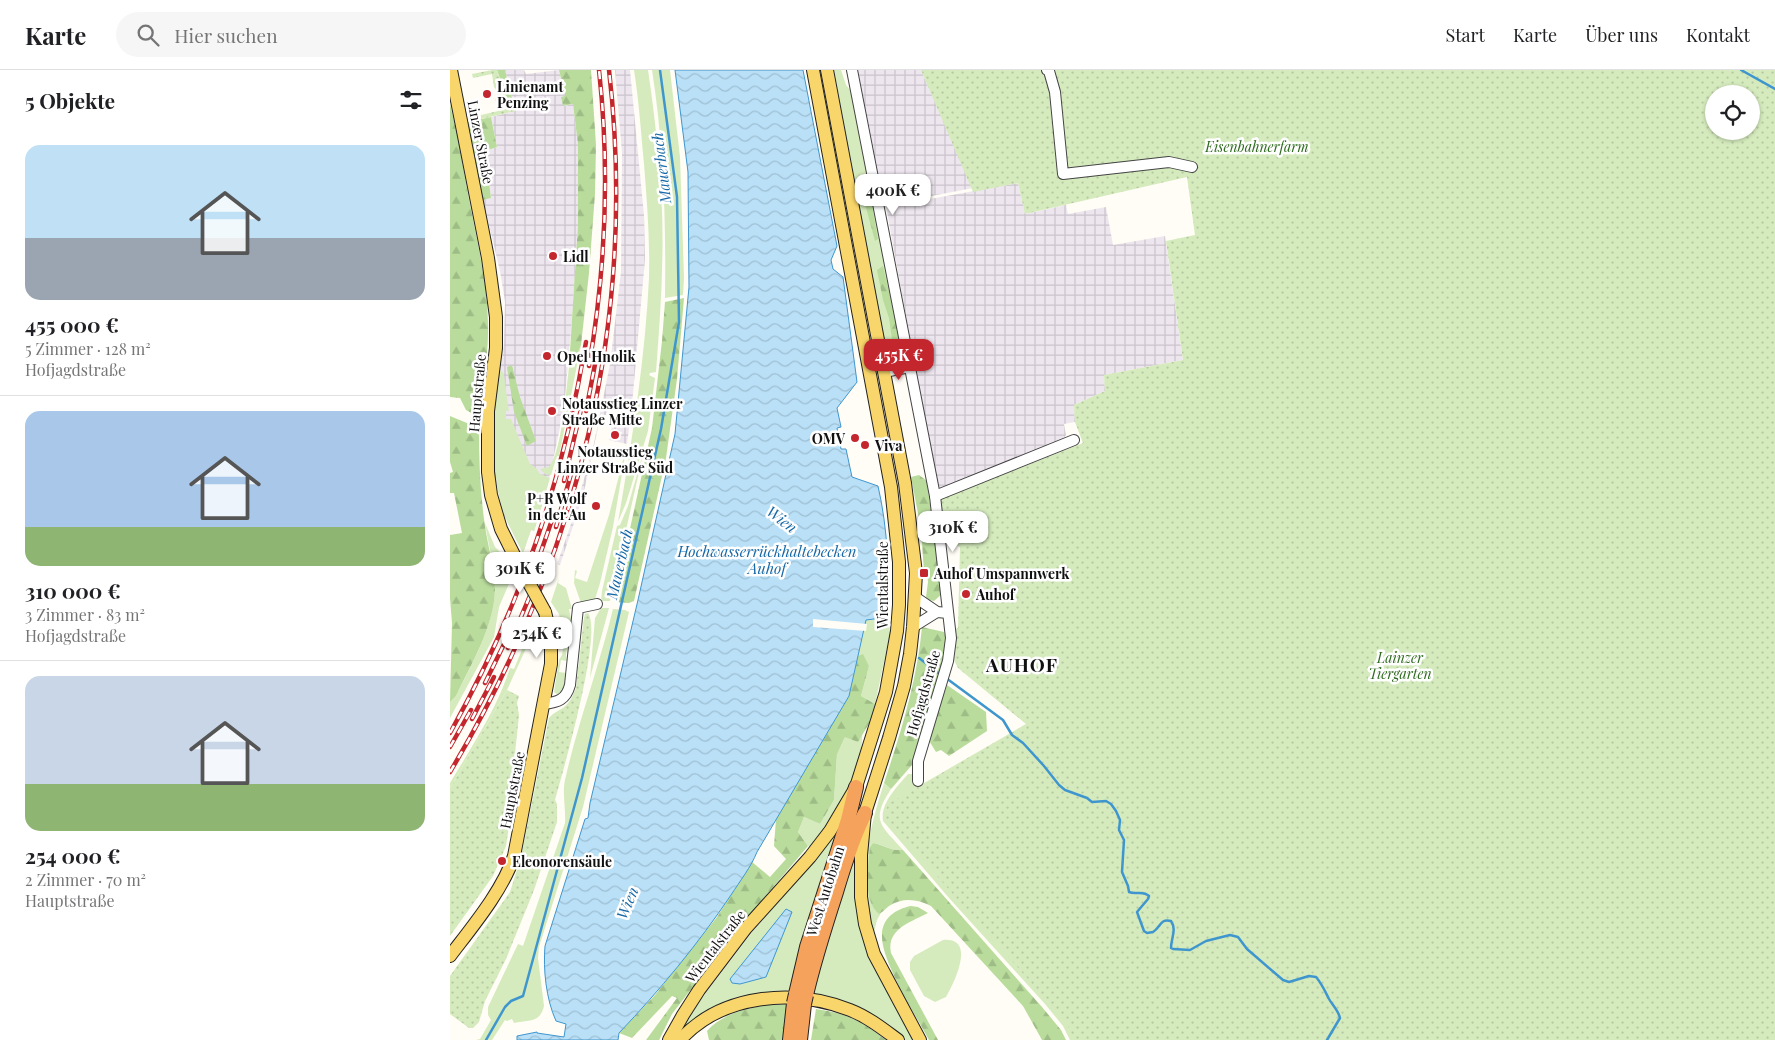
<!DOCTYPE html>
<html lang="de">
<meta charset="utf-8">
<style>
:root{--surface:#fff;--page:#f6f6f6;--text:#202124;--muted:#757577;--line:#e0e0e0;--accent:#c4262e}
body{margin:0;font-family:"Playfair Display",serif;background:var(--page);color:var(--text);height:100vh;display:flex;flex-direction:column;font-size:19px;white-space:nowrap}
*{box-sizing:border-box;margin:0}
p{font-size:16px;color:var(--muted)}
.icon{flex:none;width:28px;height:28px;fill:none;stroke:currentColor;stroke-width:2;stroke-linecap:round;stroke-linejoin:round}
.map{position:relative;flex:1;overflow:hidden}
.side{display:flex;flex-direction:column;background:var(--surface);width:450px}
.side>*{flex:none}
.controls{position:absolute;left:1255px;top:15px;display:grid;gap:10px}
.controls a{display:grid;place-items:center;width:55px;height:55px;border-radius:50%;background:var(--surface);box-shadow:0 1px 4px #0004;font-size:25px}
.price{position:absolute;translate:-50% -42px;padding:0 11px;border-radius:10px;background:#fff;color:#222;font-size:16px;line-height:32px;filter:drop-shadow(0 1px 2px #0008)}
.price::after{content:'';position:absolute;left:50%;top:30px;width:15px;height:11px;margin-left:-8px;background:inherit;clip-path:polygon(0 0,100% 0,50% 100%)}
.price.selected{background:var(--accent);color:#fff}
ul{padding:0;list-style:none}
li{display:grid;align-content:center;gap:10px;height:265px;padding:0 25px}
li+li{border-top:1px solid var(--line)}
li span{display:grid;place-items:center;height:155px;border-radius:15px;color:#555}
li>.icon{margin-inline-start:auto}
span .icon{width:90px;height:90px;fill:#fffc;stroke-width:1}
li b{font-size:21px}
h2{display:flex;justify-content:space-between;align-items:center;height:60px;padding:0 25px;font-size:21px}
header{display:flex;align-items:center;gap:30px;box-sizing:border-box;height:70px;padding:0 25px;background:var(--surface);border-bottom:1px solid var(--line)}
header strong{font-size:24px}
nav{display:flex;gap:28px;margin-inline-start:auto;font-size:18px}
.search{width:350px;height:45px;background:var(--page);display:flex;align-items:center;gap:12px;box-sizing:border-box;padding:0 18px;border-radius:28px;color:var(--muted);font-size:19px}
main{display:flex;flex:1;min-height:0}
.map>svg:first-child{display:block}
.industrial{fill:url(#industrial-grid)}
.grass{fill:#d5ebbd}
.forest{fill:url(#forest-firs)}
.park{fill:url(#park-dots);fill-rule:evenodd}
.water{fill:url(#water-waves);stroke:#3f96cf}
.pier{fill:#fffdf5}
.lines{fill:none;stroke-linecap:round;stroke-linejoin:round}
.stream{stroke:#3f96cf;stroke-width:2.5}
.minor-casing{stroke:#444;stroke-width:12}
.major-casing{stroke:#222;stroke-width:14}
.highway-casing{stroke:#222;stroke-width:16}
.minor{stroke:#fff;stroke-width:10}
.major{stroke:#f9d66b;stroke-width:12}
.highway{stroke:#f5a25d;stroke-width:14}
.rail-casing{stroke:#c4262e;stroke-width:4.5}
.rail{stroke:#fff;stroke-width:2.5;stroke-dasharray:8;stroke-linecap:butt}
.major-bridge-casing{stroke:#222;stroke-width:14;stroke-linecap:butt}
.highway-bridge-casing{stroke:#222;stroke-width:16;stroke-linecap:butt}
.major-bridge{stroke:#f9d66b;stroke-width:12}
.highway-bridge{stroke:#f5a25d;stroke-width:14}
.poi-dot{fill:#c4262e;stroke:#fff;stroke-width:2}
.labels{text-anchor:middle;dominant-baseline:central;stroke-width:5;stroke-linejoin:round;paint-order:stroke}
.poi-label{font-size:14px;font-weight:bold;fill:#111;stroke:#fff;text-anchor:start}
.street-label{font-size:14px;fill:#111;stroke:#fff}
.park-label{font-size:14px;font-style:italic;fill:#2f6b1f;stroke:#fff}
.water-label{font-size:15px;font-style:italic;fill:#1768a6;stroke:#fff}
.district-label{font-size:19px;font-weight:bold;letter-spacing:1px;fill:#111;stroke:#fff}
</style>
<header>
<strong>Karte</strong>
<div class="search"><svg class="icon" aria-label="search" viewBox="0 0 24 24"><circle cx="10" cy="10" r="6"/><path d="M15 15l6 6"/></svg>Hier suchen</div>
<nav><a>Start</a><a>Karte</a><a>Über uns</a><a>Kontakt</a></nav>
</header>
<main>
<section class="side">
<h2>5 Objekte<svg class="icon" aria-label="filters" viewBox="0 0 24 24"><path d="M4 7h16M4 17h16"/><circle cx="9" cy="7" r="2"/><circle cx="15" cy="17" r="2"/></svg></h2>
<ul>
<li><span style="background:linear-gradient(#bfe0f5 60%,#9aa5b1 0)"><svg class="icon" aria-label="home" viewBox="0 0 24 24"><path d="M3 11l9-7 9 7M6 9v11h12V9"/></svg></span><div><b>455 000 €</b><p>5 Zimmer · 128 m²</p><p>Hofjagdstraße</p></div></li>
<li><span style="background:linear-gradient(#a9c7e8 75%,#8fb573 0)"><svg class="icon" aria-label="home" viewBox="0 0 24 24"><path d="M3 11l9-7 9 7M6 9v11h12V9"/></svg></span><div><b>310 000 €</b><p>3 Zimmer · 83 m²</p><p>Hofjagdstraße</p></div></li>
<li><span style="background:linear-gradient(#c9d6e8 70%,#8fb573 0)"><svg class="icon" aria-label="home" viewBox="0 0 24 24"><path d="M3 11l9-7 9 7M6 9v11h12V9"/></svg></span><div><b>254 000 €</b><p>2 Zimmer · 70 m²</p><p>Hauptstraße</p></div></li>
</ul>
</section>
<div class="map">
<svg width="1325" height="970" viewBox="0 0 1325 970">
<defs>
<pattern id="industrial-grid" width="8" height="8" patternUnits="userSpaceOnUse" patternTransform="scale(1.25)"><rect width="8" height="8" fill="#eee6ef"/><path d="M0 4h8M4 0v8" fill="none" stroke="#cbc4cc"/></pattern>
<pattern id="forest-firs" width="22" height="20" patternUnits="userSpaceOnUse" patternTransform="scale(1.25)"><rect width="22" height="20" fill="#b9dc9c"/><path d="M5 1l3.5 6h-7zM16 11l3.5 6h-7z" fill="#9ebc85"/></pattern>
<pattern id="park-dots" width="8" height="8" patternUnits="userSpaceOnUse" patternTransform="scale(1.25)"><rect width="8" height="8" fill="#d5ebbd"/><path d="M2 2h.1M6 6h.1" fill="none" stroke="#b6c8a1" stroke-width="1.8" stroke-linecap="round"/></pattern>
<pattern id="water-waves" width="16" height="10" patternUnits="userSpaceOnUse" patternTransform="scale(1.25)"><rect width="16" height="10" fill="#b9e0f7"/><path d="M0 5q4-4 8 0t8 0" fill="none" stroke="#9ebfd3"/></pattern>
</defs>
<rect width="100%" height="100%" fill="#fffdf5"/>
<g class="industrial">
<path d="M55,0H74L76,4L109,0L115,26L114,36L123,34L128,75V154L122,250L114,339L96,423L84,461L81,460L73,483L54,445L45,407V335L54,274L55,232L50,201L33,130L41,128L35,81L47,77L41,47L65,41Z"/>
<path d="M165,0H180L194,145L195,189L182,335L177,374L159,370L160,368L170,370L172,362L161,360L162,357L171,356L175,354L179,349L180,343L178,338L174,334L164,333L158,339L156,345L151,344L133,426L110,495L107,494L120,457L143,378L160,294L171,202L172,83Z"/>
<path d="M406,0H471L523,118L435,135L430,129Z"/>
<path d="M568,113L575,144L616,135L618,144L656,137L663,175L715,166L733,290L654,305L655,321L624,335L625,352L614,354L616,365L611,372L488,420L436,137Z"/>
</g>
<g class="grass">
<path d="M184,0H198C205,47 210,94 212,141C214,195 210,249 206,302L200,303L199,305L205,308L198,361L176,433L168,452C182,371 195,290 199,208C200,170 197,132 194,94C191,63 189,31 184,0Z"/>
<path d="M202,0H220L230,87L234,208L233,225L215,228C216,152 214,76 202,0Z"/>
<path d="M384,0H391L396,15L406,27L453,289L447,293L440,292L437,285Z"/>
<path d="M131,275L109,386H107L101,405L95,404L90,399L99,397C112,381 116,320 119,297L123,295Z"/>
<path d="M50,301L53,302L54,306L59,341H56V349H61L80,394L87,399L90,404L100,408L84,461L81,460L73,483C65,467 56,452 51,434C41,397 43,339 50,301Z"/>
<path d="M177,374L163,457L150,513L145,529L131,533L124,513L125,500L127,501L125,508L137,512L159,445Z"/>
<path d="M194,380L160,531H151L152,521L167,456L170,455L178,436Z"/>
<path d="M35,453L45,477L52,484L59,497L61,509L49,537L44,567L0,648V632L6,626C22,593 42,560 45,522C46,501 38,474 35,453Z"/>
<path d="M109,508L108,513L116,518L122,539H119L121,549L116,585L117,591L111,590L109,602L116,603L114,619H112L108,625L104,622L109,590L112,585L114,572L109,544L101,532Z"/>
<path d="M151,538H159L140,608L145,548Z"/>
<path d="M163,539L175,540L179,542L133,737L89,877L88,888L94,936C90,953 79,950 64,953L62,949L57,951L55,950L42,970H26L30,969L41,950L38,945V937L68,874L73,876L115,753C116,739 112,724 115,710C128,652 149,597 163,539Z"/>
<path d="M439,547L440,564L425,634L411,626L419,596L408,586L416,550Z"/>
<path d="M76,570L78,574L57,620L0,718V713C22,676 47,639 60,598L64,599Z"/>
<path d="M412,664C414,701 382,748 361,777L358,776L348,762L354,747L370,754L384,730L387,684L395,667Z"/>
<path d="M458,704H464L467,717L455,725L634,970H620L613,956L595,934L499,828L433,751C430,733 448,716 458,704Z"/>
<path d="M434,713L441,719C420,751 431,755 453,780C439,781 436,775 423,773L420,777L429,844L431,843L427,850L424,862C404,816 420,757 434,713Z"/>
<path d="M387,758L390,759L379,786L363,833L364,835L340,922L237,956L233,953L303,861L366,789Z"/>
<path d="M404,786L407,835L465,970H453L363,925L364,919L362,918Z"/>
<path d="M493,870C527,867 504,913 496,927L485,932L474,926L460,900V892L464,886Z"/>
</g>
<g class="forest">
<path d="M47,0H55L65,41L61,42Z"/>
<path d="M109,0H141L146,75L145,124L139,203L131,275L123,295L119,297L128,154V75L123,34L113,36L111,27L115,26Z"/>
<path d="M0,34C9,69 14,104 21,139C29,180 39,222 38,264C38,292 30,319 29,347L16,340L10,328L0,327Z"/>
<path d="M41,47L47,77L35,81L41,128L33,130L18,52Z"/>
<path d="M417,107L428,169L425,171L408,108Z"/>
<path d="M433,196L453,280V289L447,293L445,292L439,248L433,230L427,200Z"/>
<path d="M234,228L227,309L216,388L184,531L179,533L164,532L202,358L212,271L215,232Z"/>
<path d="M62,295L70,327L86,371L77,376L64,342L57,297Z"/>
<path d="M0,346L29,358C29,390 30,423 35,456C38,477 45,499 45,520C44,557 21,594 6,626L0,632L2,553L0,528V465L12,463L4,423H0V403L3,402L0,392Z"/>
<path d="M469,405L477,411L492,524L484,531L479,530L476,527L478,512L477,503L474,502L471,459L461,407Z"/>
<path d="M472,557L494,562L498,574L485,625L462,695L441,719L434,713C451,662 467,611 472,557Z"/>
<path d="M413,584L419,596L411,626L425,634L420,652L408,672L395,667L387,684L384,730L370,754L354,747L348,762L358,776L286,861L222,944L209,970H196L227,928L222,926L182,968L169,963L205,925L267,847L302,792L320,807L336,789L324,776L326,749L399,626L408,586Z"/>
<path d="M497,615L536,642L537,661L499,686L491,680L486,682L478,669Z"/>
<path d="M423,773C435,775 439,781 453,780L592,937L611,960L616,970H592L573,936L481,836C467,829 453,827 439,836C435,839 433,842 429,844C412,829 418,798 420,777Z"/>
<path d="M461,836L468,837L478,843C461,852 436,859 441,883L488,970H479C466,946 432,892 432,867C431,849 445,839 461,836Z"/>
<path d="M322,934L323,935L339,934L335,970H259L257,961C274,942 298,939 322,934Z"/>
<path d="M366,939C398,944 410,950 436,970H361Z"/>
</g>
<g class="park">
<path d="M42,0H47L61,42L31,49V45L57,39L55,30L46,32L45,26L47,25L48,22L44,17L42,4L23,8L22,4Z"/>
<path d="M471,0H1325V970H625L615,951L434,746L438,734L576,654L508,598L504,590L505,559L508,558L510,477L495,470L489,430L633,373L625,352L624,335L655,321L654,305L733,290L716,171L745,165L737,107L575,144L568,113L523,122ZM1264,24H1301V61H1264Z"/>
<path d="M138,543C153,564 113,701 105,730L107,734V752L84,820L56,889L35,931L29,952L23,958H19L0,944V906L60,822L71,787L99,648C104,642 109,641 114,637C120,633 123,625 126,618L134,548L135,544Z"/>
<path d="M57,620L69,626L67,633L69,645L64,693L63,730L56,776L43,806L0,866V718Z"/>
</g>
<g class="water">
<path d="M225,0H353L387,176L381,190L383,199L393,207L407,312L387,338L391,357L387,358L391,379H396L402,407L428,416C438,459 439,504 439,547L416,550L399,626L307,782C301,797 290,811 281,825C248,874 210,920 169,963L168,970H67V966L87,962V963L114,967L116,954L106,951C96,929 93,899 95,876L135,749L138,748L140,733L188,530L225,364L239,217L238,102Z"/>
<path d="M336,839L342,842L316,907L290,914L282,913L280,909Z"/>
</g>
<path class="pier" d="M363,549L417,554L416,561L363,557Z"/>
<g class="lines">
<g class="stream">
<path d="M1291,0L1325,19"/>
<path d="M469,588L491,605"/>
<path d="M496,608L553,650L562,665L573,673L594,696L609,715L615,720L637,728L642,732L656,731L661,734L666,741L670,750L669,760L674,770L672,802L678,816L679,822C686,825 693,820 699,826L698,829L687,842L694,861L697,863L703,862C711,857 710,848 721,851C727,860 721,868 721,878L723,879L740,880L756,871L780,865L788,867L797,879L833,910L839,912L859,906L866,907C872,914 875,921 879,929C883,936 888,940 890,948L877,970"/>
<path d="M36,970L55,937L61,931L73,926L132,708L211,359L229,252L227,127L210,0"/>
</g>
<defs>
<g id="minor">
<path d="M402,0L485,426L501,568L498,591L468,691V711"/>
<path d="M597,0L599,1L605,22L613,104L719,92L742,97"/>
<path d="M434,302L460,297"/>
<path d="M485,426L624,370"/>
<path d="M465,527L487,542L498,543"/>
<path d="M463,557L487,542"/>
<path d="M94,634C108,632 116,630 120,615L128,538L147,534"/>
</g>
<g id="major">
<path d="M1,0L38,188L46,247V278L38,341V402L41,425L51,459L68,493"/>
<path d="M377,0L455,413L466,503L463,557L460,584L454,616L439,668L415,743L411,785V827L415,854L424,884L470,970"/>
<path d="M0,886C22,857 53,820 64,786L101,594V567L95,542"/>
<path d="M219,970L233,945L249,920L296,858L360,787L380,761L406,717L436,622L447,561L449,535V492L441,417L363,0"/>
<path d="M230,970C272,924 343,918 400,940C418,947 433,959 448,970"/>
</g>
<g id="highway">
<path d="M346,924L357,877L398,750L406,717"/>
<path d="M356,925C364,890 375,856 386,822C394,795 402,769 415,743"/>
<path d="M340,970L344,933"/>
<path d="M350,970L354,934"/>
</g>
</defs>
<use href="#minor" class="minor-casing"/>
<use href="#major" class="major-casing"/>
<use href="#highway" class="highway-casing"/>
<use href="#minor" class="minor"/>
<use href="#major" class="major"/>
<use href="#highway" class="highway"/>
<defs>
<g id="rail">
<path d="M139,296C156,197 160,100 149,0"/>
<path d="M136,341L146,289"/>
<path d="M114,411L133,331"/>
<path d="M106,457L121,404"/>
<path d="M85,499L103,447"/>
<path d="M58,578L94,492"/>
<path d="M35,613L57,568"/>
<path d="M22,649L44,607"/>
<path d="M0,663C71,536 112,414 136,272"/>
<path d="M0,677L21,640"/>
<path d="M0,702C128,488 188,250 159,0"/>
</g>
</defs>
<use href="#rail" class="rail-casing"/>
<use href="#rail" class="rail"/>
<defs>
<path id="major-bridge" d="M68,493L95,542"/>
<g id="highway-bridge">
<path d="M344,933L346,924"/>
<path d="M354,934L356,925"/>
</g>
</defs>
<use href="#major-bridge" class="major-bridge-casing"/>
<use href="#highway-bridge" class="highway-bridge-casing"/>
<use href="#major-bridge" class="major-bridge"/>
<use href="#highway-bridge" class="highway-bridge"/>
</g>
<g class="poi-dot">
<circle cx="37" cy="24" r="5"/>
<circle cx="103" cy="186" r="5"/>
<circle cx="97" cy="286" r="5"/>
<circle cx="102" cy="341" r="5"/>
<circle cx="165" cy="365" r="5"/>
<circle cx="405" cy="368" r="5"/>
<circle cx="415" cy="375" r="5"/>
<circle cx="146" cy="436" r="5"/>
<rect x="469" y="498" width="10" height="10" rx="2.5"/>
<circle cx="516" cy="524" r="5"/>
<circle cx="52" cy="791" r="5"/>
</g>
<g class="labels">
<g class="poi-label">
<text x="47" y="16">Linienamt<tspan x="47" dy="16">Penzing</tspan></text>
<text x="113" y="186">Lidl</text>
<text x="107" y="286">Opel Hnolik</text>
<text x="112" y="333">Notausstieg Linzer<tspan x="112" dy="16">Straße Mitte</tspan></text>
<text x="395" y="368" text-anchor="end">OMV</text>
<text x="425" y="375">Viva</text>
<text x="165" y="381" text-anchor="middle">Notausstieg<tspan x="165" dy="16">Linzer Straße Süd</tspan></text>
<text x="136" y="428" text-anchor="end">P+R Wolf<tspan x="136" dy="16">in der Au</tspan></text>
<text x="484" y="503">Auhof Umspannwerk</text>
<text x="526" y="524">Auhof</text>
<text x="62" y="791">Eleonorensäule</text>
</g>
<g class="street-label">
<text transform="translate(31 72) rotate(79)">Linzer Straße</text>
<text transform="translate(27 323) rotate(-85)">Hauptstraße</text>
<text transform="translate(432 515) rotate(-90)">Wientalstraße</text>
<text transform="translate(473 623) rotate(-74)">Hofjagdstraße</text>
<text transform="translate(62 720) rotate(-79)">Hauptstraße</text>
<text transform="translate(375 821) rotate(-72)">West Autobahn</text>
<text transform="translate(265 876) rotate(-52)">Wientalstraße</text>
</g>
<g class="park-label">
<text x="807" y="76">Eisenbahnerfarm</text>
<text x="950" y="587">Lainzer<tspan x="950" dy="16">Tiergarten</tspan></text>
</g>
<g class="water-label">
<text transform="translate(211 98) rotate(-97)">Mauerbach</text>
<text transform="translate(332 449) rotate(37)">Wien</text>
<text x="317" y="481">Hochwasserrückhaltebecken<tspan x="317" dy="17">Auhof</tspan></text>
<text transform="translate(169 494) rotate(-77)">Mauerbach</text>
<text transform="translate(177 833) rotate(-67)">Wien</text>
</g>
<g class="district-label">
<text x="572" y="594">AUHOF</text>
</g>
</g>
</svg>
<div class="controls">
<a><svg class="icon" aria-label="locate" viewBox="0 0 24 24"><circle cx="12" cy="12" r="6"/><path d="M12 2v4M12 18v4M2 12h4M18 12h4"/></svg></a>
</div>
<b class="price" style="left:443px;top:146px">400K €</b>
<b class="price selected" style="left:449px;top:311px">455K €</b>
<b class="price" style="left:503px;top:483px">310K €</b>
<b class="price" style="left:70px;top:524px">301K €</b>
<b class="price" style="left:87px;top:589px">254K €</b>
</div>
</main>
